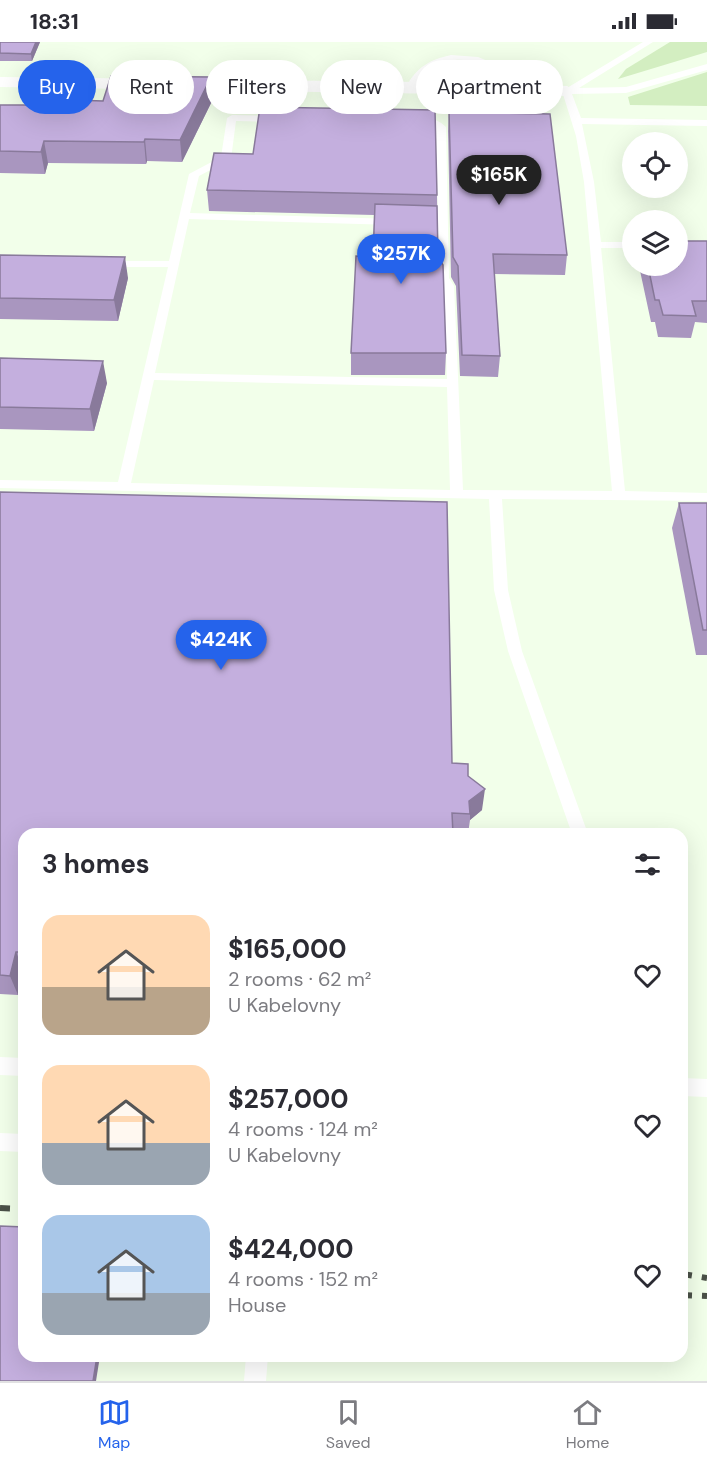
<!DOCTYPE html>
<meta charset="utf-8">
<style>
:root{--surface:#fff;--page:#f2f2f3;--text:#2b2b33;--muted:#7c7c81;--line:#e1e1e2;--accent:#2563eb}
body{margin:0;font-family:"DM Sans",sans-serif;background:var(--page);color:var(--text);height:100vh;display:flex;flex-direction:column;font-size:22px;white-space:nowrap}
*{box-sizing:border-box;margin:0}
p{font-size:20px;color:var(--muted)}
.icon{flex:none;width:33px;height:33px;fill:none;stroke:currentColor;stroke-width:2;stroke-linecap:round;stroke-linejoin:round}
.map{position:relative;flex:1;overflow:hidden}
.sheet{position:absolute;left:18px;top:786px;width:670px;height:534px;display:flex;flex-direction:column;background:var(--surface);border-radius:18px;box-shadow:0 6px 24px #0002}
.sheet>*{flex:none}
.banner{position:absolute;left:18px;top:18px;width:672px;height:54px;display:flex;gap:12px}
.tools{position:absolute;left:622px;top:90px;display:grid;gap:12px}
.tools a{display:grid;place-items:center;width:66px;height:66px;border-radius:50%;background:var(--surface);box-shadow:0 6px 24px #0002;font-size:30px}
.price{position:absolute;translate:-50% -51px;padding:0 14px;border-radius:21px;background:var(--accent);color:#fff;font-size:20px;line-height:39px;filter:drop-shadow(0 2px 3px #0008)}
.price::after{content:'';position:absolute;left:50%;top:36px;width:18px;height:14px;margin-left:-9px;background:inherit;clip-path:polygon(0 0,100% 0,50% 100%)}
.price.selected{background:#222;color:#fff}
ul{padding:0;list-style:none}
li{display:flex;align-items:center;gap:18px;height:150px;padding:0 24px}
li span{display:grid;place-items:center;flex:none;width:168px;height:120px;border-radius:18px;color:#555}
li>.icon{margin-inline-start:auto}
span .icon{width:72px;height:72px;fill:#fffc;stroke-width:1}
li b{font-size:26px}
h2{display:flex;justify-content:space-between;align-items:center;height:72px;padding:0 24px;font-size:26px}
.pill{padding:0 21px;border-radius:27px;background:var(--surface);box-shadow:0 6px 24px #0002;font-size:21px;line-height:54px}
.pill.selected{background:var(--accent);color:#fff}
.status{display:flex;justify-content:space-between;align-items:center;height:42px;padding:0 30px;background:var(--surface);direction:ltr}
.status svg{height:16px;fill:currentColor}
.dock{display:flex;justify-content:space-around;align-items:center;height:84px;border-top:2px solid var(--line);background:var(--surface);font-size:16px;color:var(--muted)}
.dock a{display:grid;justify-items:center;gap:3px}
.dock .selected{color:var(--accent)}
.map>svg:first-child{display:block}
.green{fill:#d3eec1}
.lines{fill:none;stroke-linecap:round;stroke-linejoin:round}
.lane{fill:#fff;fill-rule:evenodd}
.street{fill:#fff;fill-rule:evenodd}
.rail{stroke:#4a5047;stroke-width:6;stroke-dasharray:10 10;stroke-linecap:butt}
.wall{fill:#a996bf}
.shaded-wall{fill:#897a9b}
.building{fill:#c4afde;stroke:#897a9b;stroke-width:1.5}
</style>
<div class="status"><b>18:31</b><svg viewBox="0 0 49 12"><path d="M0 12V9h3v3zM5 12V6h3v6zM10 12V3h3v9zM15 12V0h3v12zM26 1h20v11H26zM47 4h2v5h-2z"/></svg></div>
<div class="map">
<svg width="707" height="1339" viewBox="0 0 707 1339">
<rect width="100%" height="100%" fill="#f2ffea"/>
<g class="green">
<path d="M670,0H707V10L618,37L626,27Z"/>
<path d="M707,30V64L630,63L628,55Z"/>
</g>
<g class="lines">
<g class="lane">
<path d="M643,0H653L579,46L626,45L707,22V28L626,51L572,52L581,76L707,78V84L582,82L594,140L601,200H633V206H601L625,449L707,451V459L502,457L508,548L522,609L588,792H572L508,609L494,548L489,457L0,446V438L118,440L168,225H108L103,222L108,219H169L189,132L221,115L227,76L232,73L278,74L283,77L278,80L236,79L231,117L199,134L190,171L395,177L400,180L395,183L189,177L155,331L447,337L444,244L439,236L436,86C428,80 418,85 411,79C422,72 437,76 446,85L449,236L454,244L463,448L612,449L584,140L576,94L562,49ZM154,338L447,345L450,448L131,441Z"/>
<path d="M451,13L478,15L505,26L510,46L502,48L498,29C464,11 435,13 414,47H408L406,45C417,25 429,18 451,13Z"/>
<path d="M254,40L259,43L255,57L247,59L249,43Z"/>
<path d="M0,1015L24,1016V1034L0,1033Z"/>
<path d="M682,1036L707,1037V1055L682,1054Z"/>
<path d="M0,1091L24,1092V1110L0,1109Z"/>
<path d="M246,1314H268L266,1339H244Z"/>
</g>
<path class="street" d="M0,35L505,41L567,44L576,49L567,54L0,45Z"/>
<g class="rail">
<path d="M0,1166L24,1167"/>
<path d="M682,1232L707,1236"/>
<path d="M682,1253L707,1254"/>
</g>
</g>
<g class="wall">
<path d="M0,0H40L32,19H0Z"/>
<path d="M211,35L213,57L182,120L147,119L146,122L48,121L45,132L0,131V63H72L103,59Z"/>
<path d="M453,57L500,71L567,213L565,233L494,232L500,314L498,335L460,334L456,244L451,235L448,89L449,70H452Z"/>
<path d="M207,148L437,153L438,214L446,311L445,333H351V311L373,215L374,173L209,169Z"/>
<path d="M707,199V281L695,280L691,296L658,295L655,280H651L639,224H678Z"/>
<path d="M0,213L128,236L118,279L0,277Z"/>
<path d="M0,316L107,341L94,389L0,387Z"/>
<path d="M0,450L452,721L468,734L482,768L470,778L468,792H24V929L18,953L0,952Z"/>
<path d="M679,461H707V613H696L672,486Z"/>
</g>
<g class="shaded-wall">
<path d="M36,0H40L32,19L31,12Z"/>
<path d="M211,35L213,57L182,120L180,98Z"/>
<path d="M145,97L147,119L146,122L144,100Z"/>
<path d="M44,99L48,121L45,132L41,110Z"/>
<path d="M125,215L128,236L118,279L114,258Z"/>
<path d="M103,319L107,341L94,389L90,367Z"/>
<path d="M485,747L482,768L470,778V772L469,759Z"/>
<path d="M16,910L24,929L18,953L10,934Z"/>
<path d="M97,1314H100L96,1339H93Z"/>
</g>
<g class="building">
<path d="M0,0H36L31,12L0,11Z"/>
<path d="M111,34L211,35L180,98L145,97L144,100L44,99L41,110L0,109V63H72L74,58L103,59Z"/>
<path d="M453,57H498L500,71L550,72L567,213L493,212L500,314L462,313L458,224L453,215L449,70H454Z"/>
<path d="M260,65L435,68L437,153L207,148L214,111L253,112Z"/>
<path d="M375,162L437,164L438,214L443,223L446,311H351L356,214L373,215Z"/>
<path d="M678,199H707V259H692L696,274L663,273L659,258H655L648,224H678Z"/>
<path d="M0,213L125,215L114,258L0,256Z"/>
<path d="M0,316L103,319L90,367L0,365Z"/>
<path d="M0,450L447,460L452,721L468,722V734L485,747L469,759L470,772L452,771L453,792H24V910H16L10,934L0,933Z"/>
<path d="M679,461H707V588H703Z"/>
<path d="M0,1184L24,1185V1314H97L93,1339H0Z"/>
</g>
</svg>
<div class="tools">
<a><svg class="icon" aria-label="locate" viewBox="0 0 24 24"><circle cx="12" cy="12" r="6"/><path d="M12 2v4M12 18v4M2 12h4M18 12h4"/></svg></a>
<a><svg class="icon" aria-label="layers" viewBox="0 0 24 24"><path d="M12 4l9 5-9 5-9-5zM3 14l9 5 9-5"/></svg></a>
</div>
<b class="price selected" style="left:499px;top:164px">$165K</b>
<b class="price" style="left:401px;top:243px">$257K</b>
<b class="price" style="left:221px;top:629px">$424K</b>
<div class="banner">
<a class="pill selected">Buy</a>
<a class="pill">Rent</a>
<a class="pill">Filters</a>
<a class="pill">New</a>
<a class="pill">Apartment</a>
</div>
<section class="sheet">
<h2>3 homes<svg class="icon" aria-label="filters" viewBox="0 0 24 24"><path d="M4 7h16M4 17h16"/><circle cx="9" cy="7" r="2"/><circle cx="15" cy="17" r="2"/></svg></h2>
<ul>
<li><span style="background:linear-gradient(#ffd9b3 60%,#b9a48a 0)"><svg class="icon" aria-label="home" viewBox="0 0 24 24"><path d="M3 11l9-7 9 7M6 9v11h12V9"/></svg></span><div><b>$165,000</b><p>2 rooms · 62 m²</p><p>U Kabelovny</p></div><svg class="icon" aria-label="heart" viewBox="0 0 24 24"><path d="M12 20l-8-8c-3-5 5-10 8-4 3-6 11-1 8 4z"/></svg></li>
<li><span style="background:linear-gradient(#ffd9b3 65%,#9aa5b1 0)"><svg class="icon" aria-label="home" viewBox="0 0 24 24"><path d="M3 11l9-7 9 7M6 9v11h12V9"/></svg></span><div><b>$257,000</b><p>4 rooms · 124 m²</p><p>U Kabelovny</p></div><svg class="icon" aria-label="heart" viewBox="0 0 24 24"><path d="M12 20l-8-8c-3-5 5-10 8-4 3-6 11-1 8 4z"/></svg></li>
<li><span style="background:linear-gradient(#a9c7e8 65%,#9aa5b1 0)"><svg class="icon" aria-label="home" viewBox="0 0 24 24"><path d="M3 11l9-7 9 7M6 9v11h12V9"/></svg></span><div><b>$424,000</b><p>4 rooms · 152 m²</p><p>House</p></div><svg class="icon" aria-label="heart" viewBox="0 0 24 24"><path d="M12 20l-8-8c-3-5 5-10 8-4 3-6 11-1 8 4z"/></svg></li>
</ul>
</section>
</div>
<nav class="dock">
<a class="selected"><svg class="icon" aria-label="map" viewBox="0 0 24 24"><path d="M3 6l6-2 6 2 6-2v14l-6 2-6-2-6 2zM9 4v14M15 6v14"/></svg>Map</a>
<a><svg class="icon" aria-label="saved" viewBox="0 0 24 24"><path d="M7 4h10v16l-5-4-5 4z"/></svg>Saved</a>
<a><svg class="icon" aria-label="home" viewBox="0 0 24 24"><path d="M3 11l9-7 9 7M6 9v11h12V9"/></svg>Home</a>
</nav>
